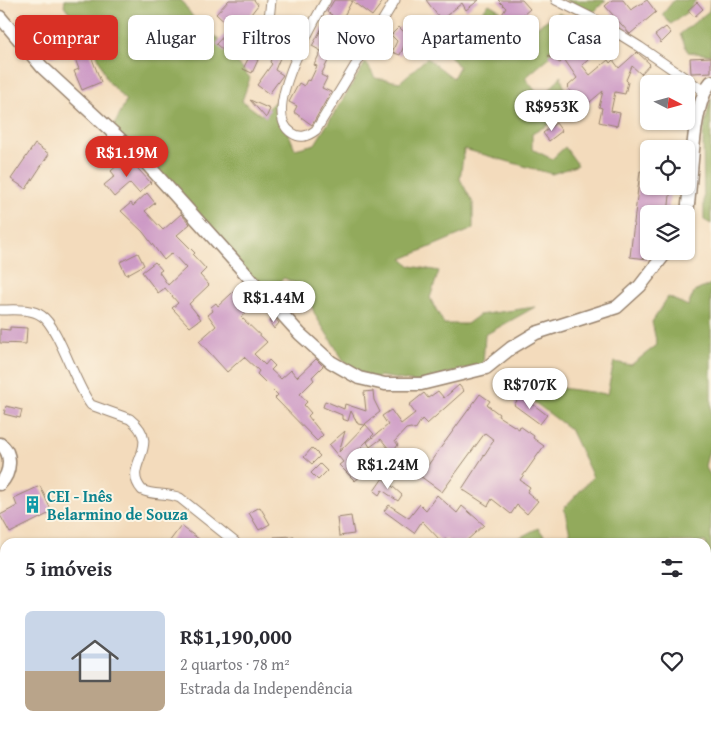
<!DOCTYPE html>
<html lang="pt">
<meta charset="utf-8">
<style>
:root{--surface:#fff;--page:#f2f2f3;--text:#2b2b33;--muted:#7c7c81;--line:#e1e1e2;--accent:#d93025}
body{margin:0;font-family:"Gentium Book Plus",serif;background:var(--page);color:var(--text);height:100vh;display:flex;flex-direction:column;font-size:19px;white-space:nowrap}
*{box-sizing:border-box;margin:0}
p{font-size:16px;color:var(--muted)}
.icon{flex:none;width:28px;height:28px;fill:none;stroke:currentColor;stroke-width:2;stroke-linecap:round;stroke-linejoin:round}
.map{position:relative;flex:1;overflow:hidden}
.side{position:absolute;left:0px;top:538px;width:711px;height:196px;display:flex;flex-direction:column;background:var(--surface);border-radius:15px 15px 0 0;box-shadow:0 1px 4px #0004}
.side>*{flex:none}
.top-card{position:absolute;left:15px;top:15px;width:681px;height:45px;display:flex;gap:10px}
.needle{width:32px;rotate:96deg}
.tools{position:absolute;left:640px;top:75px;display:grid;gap:10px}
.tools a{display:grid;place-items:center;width:55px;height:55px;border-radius:8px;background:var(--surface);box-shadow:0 1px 4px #0004;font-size:25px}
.price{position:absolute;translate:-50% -42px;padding:0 11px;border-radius:18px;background:#fff;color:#222;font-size:16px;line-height:32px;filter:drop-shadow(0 1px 2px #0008)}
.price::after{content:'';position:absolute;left:50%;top:30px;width:15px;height:11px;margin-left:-8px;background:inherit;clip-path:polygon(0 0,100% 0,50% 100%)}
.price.selected{background:var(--accent);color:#fff}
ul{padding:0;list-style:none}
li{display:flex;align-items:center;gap:15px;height:125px;padding:0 25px}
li+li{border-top:1px solid var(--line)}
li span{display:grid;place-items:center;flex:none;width:140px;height:100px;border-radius:8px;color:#555}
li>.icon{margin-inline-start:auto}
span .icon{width:60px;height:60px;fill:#fffc;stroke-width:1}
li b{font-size:21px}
h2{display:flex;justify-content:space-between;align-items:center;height:60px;padding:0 25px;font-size:21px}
.pill{padding:0 18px;border-radius:8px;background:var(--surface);box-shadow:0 1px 4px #0004;font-size:18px;line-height:45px}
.pill.selected{background:var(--accent);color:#fff}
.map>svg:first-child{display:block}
.forest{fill:#92aa5b;stroke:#666a3c}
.building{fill:#cc98c5}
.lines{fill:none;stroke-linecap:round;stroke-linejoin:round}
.street-casing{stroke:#97826d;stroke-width:11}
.secondary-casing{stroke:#97826d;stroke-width:15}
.street{stroke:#fff;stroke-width:9}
.secondary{stroke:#fff;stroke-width:12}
.labels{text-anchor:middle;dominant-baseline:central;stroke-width:4;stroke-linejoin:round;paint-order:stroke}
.culture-label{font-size:16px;font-weight:bold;fill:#0d838f;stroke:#fcf5e5;text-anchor:start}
</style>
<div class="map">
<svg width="711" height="733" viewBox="0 0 711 733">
<rect width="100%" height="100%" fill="#fcf5e5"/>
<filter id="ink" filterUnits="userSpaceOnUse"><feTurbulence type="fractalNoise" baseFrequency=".02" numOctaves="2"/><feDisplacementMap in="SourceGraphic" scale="10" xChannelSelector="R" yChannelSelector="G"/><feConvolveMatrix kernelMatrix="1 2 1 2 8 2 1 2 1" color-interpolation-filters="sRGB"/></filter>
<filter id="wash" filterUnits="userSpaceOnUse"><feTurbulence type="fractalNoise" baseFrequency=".0096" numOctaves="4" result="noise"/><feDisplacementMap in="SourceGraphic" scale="20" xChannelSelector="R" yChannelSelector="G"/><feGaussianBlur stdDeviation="1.12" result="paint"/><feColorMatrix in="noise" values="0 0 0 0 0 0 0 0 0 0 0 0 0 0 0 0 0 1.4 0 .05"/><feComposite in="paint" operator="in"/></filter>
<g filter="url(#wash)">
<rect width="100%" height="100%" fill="#f3dbbc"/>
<g class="forest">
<path d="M65,0H181L193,17L220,41L250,78L242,101L261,115L275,101L295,149L315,144L366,62L375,78L400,82L427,58L453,78L459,67L436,38L456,22L477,17L489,4L501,11L493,32L524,35L558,13L585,27L525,78L542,99L561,76L570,112L532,134V149L552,159L565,147L578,165L552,174L464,149L460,179L473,203V229L402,259L411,266L439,271L430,298L444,324H467L479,315L535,307L485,335L483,364L416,382L379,376L378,379L349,369L315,315L305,288L284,278L266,295L113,128L126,101L107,80L91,39L64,6Z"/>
<path d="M565,0H606L594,12Z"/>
<path d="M674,0H696L686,13L671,24L662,15Z"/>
<path d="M710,0H711V55L688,52L680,34L709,11Z"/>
<path d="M711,97V224L704,220L703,134Z"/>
<path d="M711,284V443L705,466L711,476V580L707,592L711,629V733H671L664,729H706V542H572L564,508L593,477L570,429L506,381L607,394L614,362L631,365L657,345L652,322L668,297L688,306L694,292Z"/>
<path d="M538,528L549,542H516L515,540Z"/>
<path d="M131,729H180L184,733H127Z"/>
<path d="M233,729H313L306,733H227Z"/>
<path d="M402,729H516L519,733H399Z"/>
</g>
<g id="blocks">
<g class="building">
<path d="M229,0H254L258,5L248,18L256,25L244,39L241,36L226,53L216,44L231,28L216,14Z"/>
<path d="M334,0H384L372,16L352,1L339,25L341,26L332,37L346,43L339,60L330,57L321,75L327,78L322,88L331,92L312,125L294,112L297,106L289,102L299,83L304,86L307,80L310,81L317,66L314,65L321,51L312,46L322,28L327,31L332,15L327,12Z"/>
<path d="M426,0H479L466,10L462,3L441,20Z"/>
<path d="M498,0H522L530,9L510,26L501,16L506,8Z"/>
<path d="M612,0H623L631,10L647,0L656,12L630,34L605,6Z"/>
<path d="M697,2L703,9L694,17L688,10Z"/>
<circle cx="279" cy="22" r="5"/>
<path d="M587,22L594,27L585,38L578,32Z"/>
<path d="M56,25L59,32L53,35L60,54L51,57L48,50L44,51L39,32Z"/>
<path d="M399,27L408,36L410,34L418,41L410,51L404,46L400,55L392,52L397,41L391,35Z"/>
<path d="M666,27L671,33L661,43L655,35Z"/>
<path d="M282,31L298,39L290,57L282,53L275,70L283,75L269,94L257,85L272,64L270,62L275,49L273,48Z"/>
<path d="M563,39L578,54L585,48L592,57L582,65L590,75L608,60L610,63L613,60L619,68L637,52L650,64L641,74L632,66L626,80L628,82L625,94L615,92L611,111L620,113L617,126L599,122L602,108L599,107L603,91L584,107L567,87L577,78L564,59L560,63L548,56Z"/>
<path d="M88,48L101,82L82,90L74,71L79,69L73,54Z"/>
<path d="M252,57L258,60L252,73L243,69L248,59Z"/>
<path d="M711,57V72L691,73L690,58Z"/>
<path d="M250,100L270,109L266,118Z"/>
<path d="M556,123L562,131L549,141L543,133Z"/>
<path d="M35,144L49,154L26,189L11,179Z"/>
<path d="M127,157L151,183L139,193L130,183L114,197L104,185L115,176L111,171Z"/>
<path d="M640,171L649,172V186H671L668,214H649L648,259L630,257Z"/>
<path d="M147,193L155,203L145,211L163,230L181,214L190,224L177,235L195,253L193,255L206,269L200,275L209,285L189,304L201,319L190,327L172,308L178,303L165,288L158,293L142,272L155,262L162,270L159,272L168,285L186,268L172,253L164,260L143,232L121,211L131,203L133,206Z"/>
<path d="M138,253L144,265L126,275L120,262Z"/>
<path d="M243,283L259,301L241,317L267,342L254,354L265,365L269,360L275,366L271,370L281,379L291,370L297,377L316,359L323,366L312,377L314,380L300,394L307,402L304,405L311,413L308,416L323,435L317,441L275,398L278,395L257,374L259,371L244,357L227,372L199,341L216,326L208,315L213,311L211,307L216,303L218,306Z"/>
<path d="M274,317L279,323L274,329L269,321Z"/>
<path d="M10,327L27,328L26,344L0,343V329L10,330Z"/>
<path d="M459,385L464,391L427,424L422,419L415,430L411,428L406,429L395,441L398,445L392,453L381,439L370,447L367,442L388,425L382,416L391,410L401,424L415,413L409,405L424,393L428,398L438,391L444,398Z"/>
<path d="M373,391L374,400L380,412L365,424L374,434L357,451L367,465L359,472L362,475L355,481L339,465L343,462L329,445L345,431L339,452L365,425L358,424L351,411L348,421L342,419V415L323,407L325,401L344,409L345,404L366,411L364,392Z"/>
<path d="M480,394L490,401L487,405L499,414L498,416L519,429L520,426L534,436L533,438L544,446L520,480L530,487L527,492L538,501L527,514L517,505L511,514L492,499L488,506L462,489L494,440L485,433L442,492L420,476Z"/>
<path d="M521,395L547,415L540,424L514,405Z"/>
<path d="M6,406L22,410L20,418L4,414Z"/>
<path d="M312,448L320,456L312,464L304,457Z"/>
<path d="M320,464L327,471L318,480L311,473Z"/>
<path d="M383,478L402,495L398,501L382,490L379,495L374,491Z"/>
<path d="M40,486L52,512L10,533L0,515L17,506L14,498Z"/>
<path d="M437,495L457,513L462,506L484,525L465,542H450L446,539L442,542L422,521L414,533L384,511L389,505L409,518L420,504L426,510Z"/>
<path d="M260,507L270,524L259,530L249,513Z"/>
<path d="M351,516L354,534L339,536L337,518Z"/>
<path d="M181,526L203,542H169Z"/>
<path d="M294,536V542H274V537Z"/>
</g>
</g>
</g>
<g filter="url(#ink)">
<use href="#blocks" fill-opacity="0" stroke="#97826d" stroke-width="1"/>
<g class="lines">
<defs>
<g id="street">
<path d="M326,0C313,23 260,114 292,133C301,139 308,136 316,130L395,0"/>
<path d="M556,0L598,21L640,47L704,91"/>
<path d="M247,53C268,42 269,22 271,0"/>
<path d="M0,310C13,310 31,308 42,316C58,326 76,387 91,405L130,419C165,447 120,465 142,490C154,496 167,492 180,498L235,542"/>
<path d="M0,659H5"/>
<path d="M0,712L5,709"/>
</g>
<g id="secondary">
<path d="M0,17L42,67L146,163L300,334L331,362L359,378L385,384H421L486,368L511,348L536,333L617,307L640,286L667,251"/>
<path d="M686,218C693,183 690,107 711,82"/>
<path d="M0,444C13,453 11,473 0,484"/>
<path d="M0,587L5,607"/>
<path d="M594,729L605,733"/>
</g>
</defs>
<use href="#street" class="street-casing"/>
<use href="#secondary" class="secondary-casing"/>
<use href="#street" class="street"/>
<use href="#secondary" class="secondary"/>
</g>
</g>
<defs>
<symbol id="building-bare" viewBox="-9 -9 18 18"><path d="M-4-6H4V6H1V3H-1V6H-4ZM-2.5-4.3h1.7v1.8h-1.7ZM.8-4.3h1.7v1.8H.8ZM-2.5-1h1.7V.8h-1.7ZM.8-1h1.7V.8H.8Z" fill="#0f9aa8" stroke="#fcf5e5" stroke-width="2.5" paint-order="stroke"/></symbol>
</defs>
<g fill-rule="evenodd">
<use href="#building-bare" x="20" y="492" width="25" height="25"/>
</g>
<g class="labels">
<g class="culture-label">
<text x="47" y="496">CEI - Inês<tspan x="47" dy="18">Belarmino de Souza</tspan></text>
</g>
</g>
</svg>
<div class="tools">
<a><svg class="needle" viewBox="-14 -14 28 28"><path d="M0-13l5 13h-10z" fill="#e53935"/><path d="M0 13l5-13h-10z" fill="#7c7c81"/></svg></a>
<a><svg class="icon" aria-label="locate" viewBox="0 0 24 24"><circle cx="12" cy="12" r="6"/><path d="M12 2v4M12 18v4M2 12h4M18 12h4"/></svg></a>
<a><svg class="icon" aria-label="layers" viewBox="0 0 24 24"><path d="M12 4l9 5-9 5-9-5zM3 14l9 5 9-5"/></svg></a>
</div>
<b class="price" style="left:552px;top:132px">R$953K</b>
<b class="price selected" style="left:127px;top:178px">R$1.19M</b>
<b class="price" style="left:274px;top:323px">R$1.44M</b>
<b class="price" style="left:530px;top:410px">R$707K</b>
<b class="price" style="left:388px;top:490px">R$1.24M</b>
<div class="top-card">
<a class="pill selected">Comprar</a>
<a class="pill">Alugar</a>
<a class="pill">Filtros</a>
<a class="pill">Novo</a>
<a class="pill">Apartamento</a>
<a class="pill">Casa</a>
</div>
<section class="side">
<h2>5 imóveis<svg class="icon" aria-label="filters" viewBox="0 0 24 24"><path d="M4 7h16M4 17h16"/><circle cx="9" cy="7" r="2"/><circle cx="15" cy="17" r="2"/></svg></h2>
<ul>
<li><span style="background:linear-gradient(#c9d6e8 60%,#b9a48a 0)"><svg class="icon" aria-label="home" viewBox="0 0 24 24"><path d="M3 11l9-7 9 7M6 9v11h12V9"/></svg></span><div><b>R$1,190,000</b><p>2 quartos · 78 m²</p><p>Estrada da Independência</p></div><svg class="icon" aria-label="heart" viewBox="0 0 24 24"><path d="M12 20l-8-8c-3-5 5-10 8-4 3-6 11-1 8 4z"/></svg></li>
</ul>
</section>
</div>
